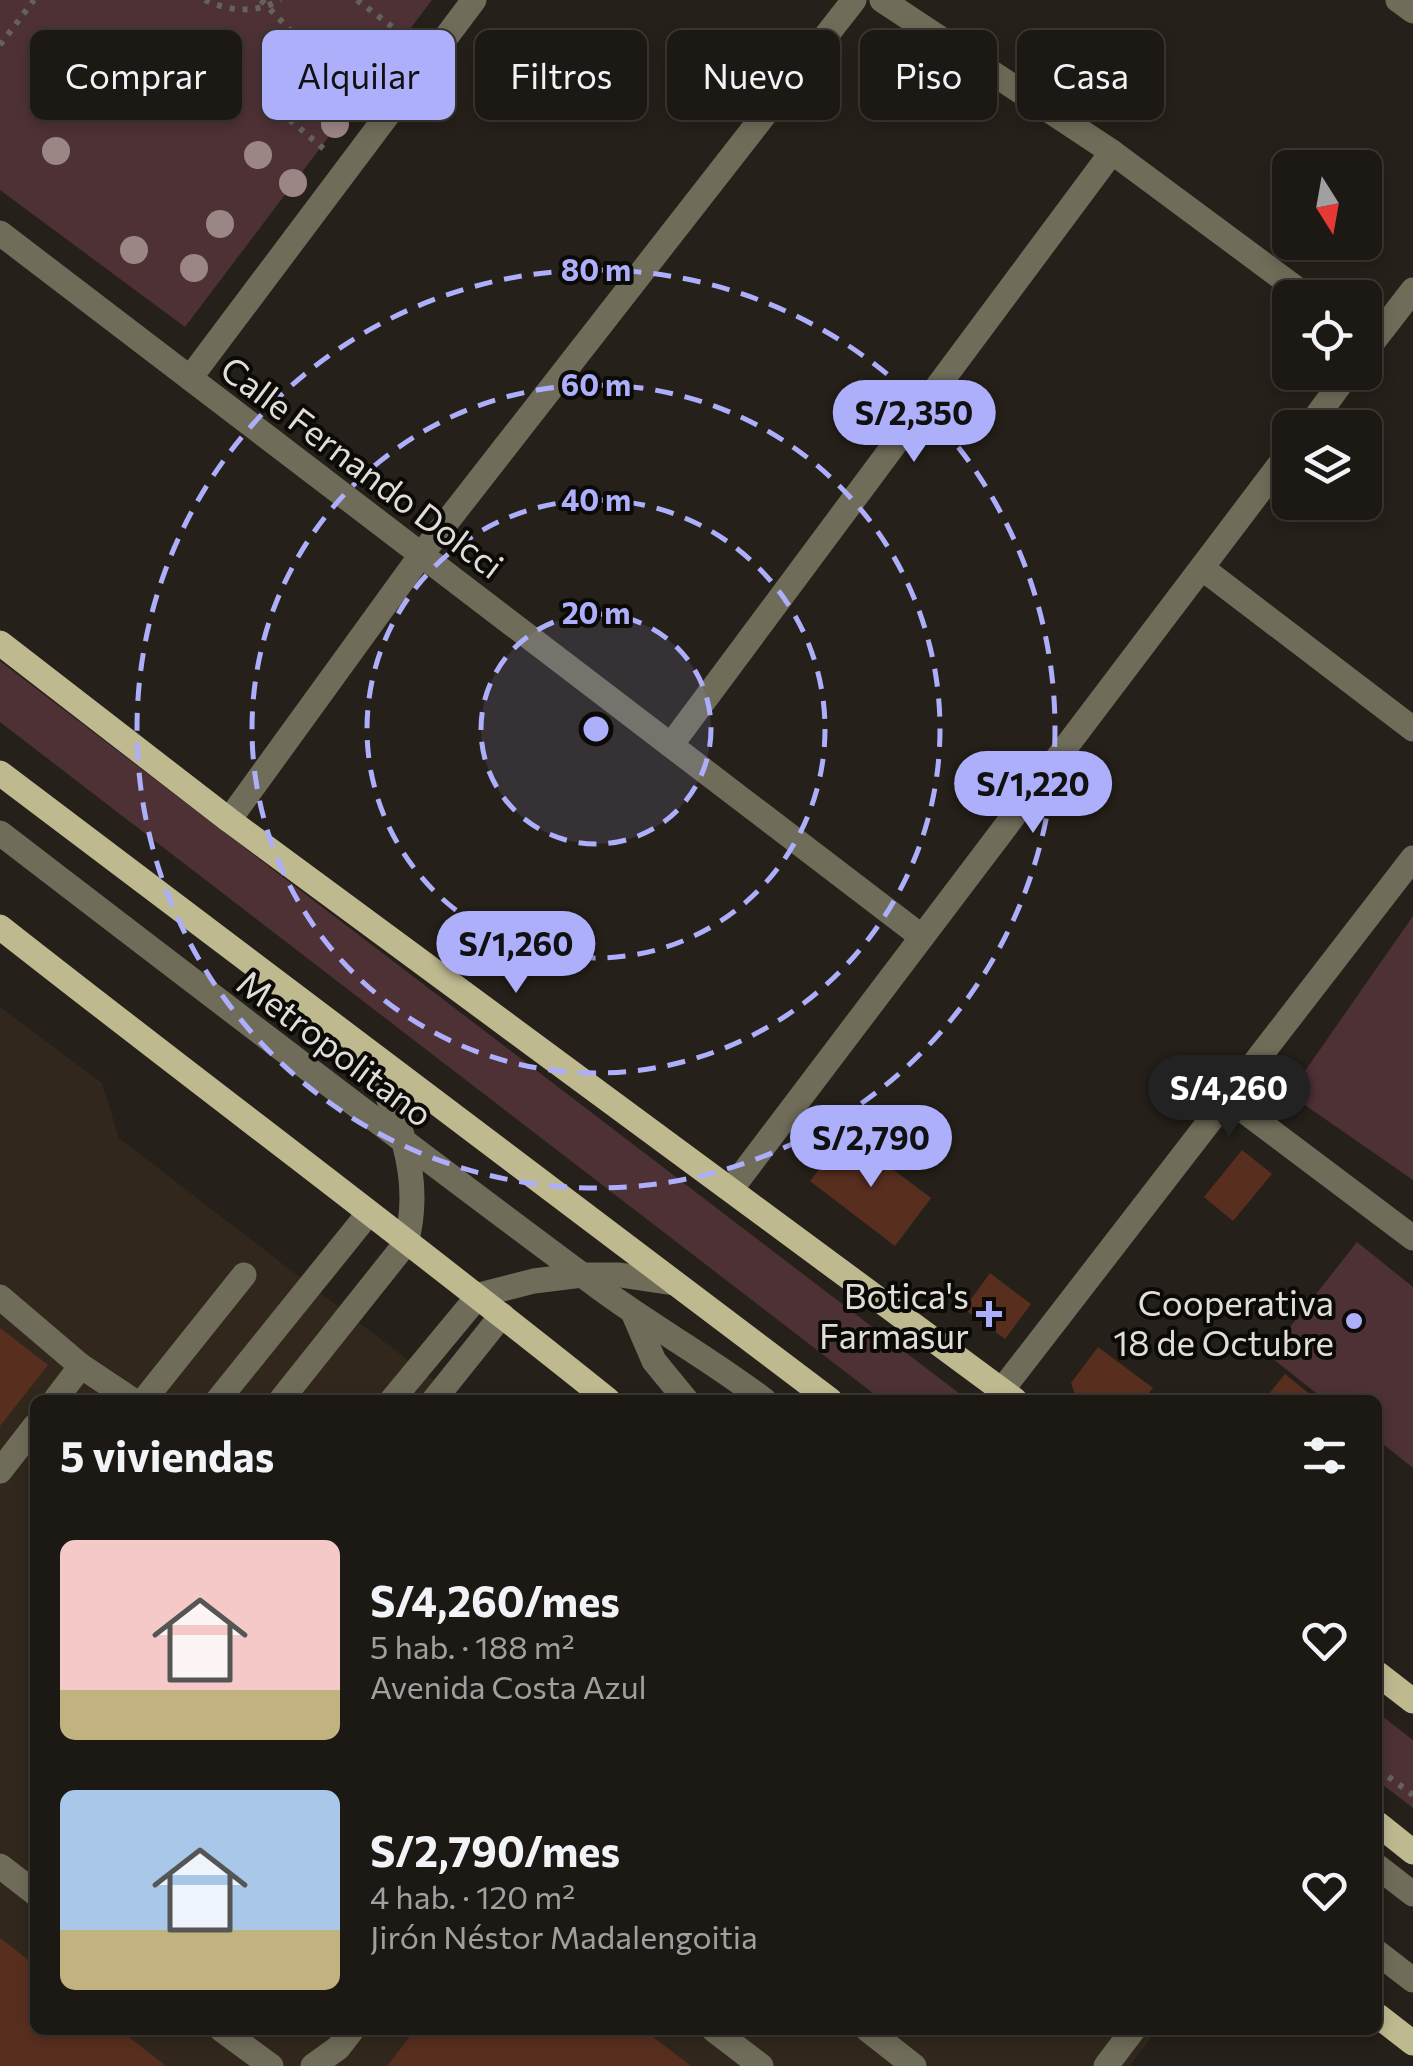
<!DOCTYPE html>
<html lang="es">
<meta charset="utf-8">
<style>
:root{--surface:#1c1813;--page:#292521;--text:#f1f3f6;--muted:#a0a0a0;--line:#3a3733;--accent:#adaffb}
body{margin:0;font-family:Commissioner,sans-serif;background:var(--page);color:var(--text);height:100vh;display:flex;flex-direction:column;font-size:38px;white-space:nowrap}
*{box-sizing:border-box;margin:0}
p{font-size:32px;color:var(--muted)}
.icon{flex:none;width:55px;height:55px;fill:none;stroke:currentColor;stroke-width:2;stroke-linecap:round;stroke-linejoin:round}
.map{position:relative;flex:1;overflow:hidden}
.sheet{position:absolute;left:30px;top:1395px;width:1352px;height:640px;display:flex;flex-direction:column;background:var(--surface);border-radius:15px;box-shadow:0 5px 15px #0003,0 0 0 2px var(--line)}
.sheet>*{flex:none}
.hud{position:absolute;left:30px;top:30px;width:1355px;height:90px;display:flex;gap:20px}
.needle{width:65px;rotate:169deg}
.controls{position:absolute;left:1272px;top:150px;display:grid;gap:20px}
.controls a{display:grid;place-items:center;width:110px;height:110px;border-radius:15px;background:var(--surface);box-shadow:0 5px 15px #0003,0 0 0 2px var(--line);font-size:50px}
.price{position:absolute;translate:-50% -85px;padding:0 22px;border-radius:35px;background:var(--accent);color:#111;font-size:32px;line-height:65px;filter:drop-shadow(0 2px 5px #0008)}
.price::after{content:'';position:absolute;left:50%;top:60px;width:30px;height:22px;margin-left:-15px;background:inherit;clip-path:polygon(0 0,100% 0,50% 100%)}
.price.current{background:#222;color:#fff}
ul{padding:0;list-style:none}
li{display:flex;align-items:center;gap:30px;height:250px;padding:0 30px}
li span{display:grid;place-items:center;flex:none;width:280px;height:200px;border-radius:15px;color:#555}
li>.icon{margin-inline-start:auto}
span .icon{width:120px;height:120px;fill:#fffc;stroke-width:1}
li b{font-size:42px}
h2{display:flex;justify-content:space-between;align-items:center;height:120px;padding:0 30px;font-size:42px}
.pill{padding:0 35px;border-radius:15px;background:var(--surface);box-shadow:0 5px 15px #0003,0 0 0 2px var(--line);font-size:35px;line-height:90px}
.pill.current{background:var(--accent);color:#111}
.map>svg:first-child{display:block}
.built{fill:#31271c}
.green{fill:#4d3135}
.building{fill:#582f1f}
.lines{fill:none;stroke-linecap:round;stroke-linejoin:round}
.path{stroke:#65615b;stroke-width:6;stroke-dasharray:5 8;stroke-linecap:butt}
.minor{stroke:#6f6c59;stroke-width:25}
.major{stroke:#bfb990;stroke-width:25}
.tree{fill:#9c8685}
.ring{fill:none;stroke:#adaffb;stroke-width:5;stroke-dasharray:18 12}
.poi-dot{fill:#adaffb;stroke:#0c0a07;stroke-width:4}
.labels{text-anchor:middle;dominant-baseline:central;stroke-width:8;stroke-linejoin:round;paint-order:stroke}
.street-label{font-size:35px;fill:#e1ddd9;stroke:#0c0a07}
.poi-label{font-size:35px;fill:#e1ddd9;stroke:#0c0a07;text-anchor:end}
.centre{fill:#adaffb;stroke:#0c0a07;stroke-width:5}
.ring-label{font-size:30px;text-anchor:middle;font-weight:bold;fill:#adaffb;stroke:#0c0a07;stroke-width:8;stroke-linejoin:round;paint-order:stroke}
</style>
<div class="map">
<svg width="1413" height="2066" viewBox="0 0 1413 2066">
<rect width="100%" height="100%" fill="#252019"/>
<path class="built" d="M0,1007L102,1083L119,1138L460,1400H35V2030H1157L1130,2066H0Z"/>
<g class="green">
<path d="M0,0H432L185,327L0,190Z"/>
<path d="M0,661L968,1400H882L0,722Z"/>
<path d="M1413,916V1180L1289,1094Z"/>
<path d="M1357,1242L1413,1287V1468L1378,1440V1400H1325L1268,1355Z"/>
<path d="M1378,1713L1413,1740V1808L1378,1781Z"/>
</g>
<g class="building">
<path d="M846,1134L931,1198L895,1246L810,1181Z"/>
<path d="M1242,1150L1272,1174L1233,1221L1204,1197Z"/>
<path d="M990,1273L1031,1304L1005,1339L964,1309Z"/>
<path d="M0,1328L48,1365L0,1426Z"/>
<path d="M1098,1347L1153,1388L1143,1400H1080L1076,1397L1071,1383Z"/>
<path d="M1285,1374L1317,1400H1264Z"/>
<path d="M0,1938L35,1965V2030H120L166,2066H0Z"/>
<path d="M415,2030H644L691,2066H387Z"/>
</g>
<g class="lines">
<g class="path">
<path d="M205,0C231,12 255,13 281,0"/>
<path d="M261,0L291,31L287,47L300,90L283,114L324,149"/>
<path d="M357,0L407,38"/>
<path d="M0,45L34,0"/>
<path d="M1378,1769L1413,1795"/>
</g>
<g class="minor">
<path d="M882,0L1112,152L1309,298"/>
<path d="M1398,0L1413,11"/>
<path d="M0,233L922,937"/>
<path d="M1365,352L1413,290"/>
<path d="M190,378L474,0"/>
<path d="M1308,428L1349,372"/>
<path d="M1202,568L1413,729"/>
<path d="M671,745L1112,152"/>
<path d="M229,820L421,555L854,0"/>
<path d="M0,833C199,986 399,1139 601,1289C654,1328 712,1360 764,1400"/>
<path d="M1227,1098L1413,1238"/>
<path d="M732,1188L1290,451"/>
<path d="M0,1297L81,1366L132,1400"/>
<path d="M633,1312L654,1361L686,1400"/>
<path d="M1002,1390L1413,858"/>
<path d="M55,1400L81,1366"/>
<path d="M144,1400L244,1275"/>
<path d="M218,1400L368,1214"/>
<path d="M281,1400L406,1243C425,1174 396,1111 366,1050"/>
<path d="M392,1400L479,1295L534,1281L582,1275H620L674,1283"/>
<path d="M434,1400L502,1315"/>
<path d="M0,1471L35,1426"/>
<path d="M0,1866L35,1893"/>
<path d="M1378,1867L1413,1894"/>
<path d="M1378,1953L1413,1980"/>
<path d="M222,2030L271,2066"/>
<path d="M714,2030L761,2066"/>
<path d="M868,2030L914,2066"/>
<path d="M313,2066L338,2048L352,2030"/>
<path d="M1106,2066L1133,2030"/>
</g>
<g class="major">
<path d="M0,643L229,820L1015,1400"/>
<path d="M0,773L830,1400"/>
<path d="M0,927C202,1086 408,1239 608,1400"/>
<path d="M1378,1674L1413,1701"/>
<path d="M1378,1824L1413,1852"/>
<path d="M1378,2016L1413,2043"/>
</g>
</g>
<g class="tree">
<circle cx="381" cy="75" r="14"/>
<circle cx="335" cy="124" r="14"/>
<circle cx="56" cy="151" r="14"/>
<circle cx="258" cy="155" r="14"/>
<circle cx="293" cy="183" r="14"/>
<circle cx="220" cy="224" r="14"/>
<circle cx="134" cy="250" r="14"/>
<circle cx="194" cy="268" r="14"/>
</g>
<circle cx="596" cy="729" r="115" fill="#adaffb" fill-opacity=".12"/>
<g class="ring">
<circle cx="596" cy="729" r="115"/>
<circle cx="596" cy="729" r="229"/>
<circle cx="596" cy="729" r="344"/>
<circle cx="596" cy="729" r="459"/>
</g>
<g class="poi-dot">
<path d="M984 1299h10v10h10v10h-10v10h-10v-10h-10v-10h10z"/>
<circle cx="1354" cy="1321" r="10"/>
</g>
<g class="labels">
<g class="street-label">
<text transform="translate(363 466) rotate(37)">Calle Fernando Dolcci</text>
<text transform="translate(336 1047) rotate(37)">Metropolitano</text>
</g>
<g class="poi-label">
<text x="969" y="1294">Botica's<tspan x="969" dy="40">Farmasur</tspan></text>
<text x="1334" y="1301">Cooperativa<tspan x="1334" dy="40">18 de Octubre</tspan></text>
</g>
</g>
<circle cx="596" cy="729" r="15" class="centre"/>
<g class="ring-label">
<text x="596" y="281">80 m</text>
<text x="596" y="396">60 m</text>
<text x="596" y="511">40 m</text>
<text x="596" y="624">20 m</text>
</g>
</svg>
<div class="controls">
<a><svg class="needle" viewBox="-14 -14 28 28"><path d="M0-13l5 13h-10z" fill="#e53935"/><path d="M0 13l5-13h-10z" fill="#a0a0a0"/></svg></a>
<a><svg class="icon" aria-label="locate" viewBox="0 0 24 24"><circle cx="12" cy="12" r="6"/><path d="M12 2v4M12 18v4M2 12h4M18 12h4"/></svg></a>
<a><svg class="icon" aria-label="layers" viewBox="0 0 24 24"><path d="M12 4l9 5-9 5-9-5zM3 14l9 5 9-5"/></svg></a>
</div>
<b class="price" style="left:914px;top:465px">S/2,350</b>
<b class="price" style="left:1033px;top:836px">S/1,220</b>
<b class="price" style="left:516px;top:996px">S/1,260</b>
<b class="price current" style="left:1229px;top:1140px">S/4,260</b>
<b class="price" style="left:871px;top:1190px">S/2,790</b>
<div class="hud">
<a class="pill">Comprar</a>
<a class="pill current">Alquilar</a>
<a class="pill">Filtros</a>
<a class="pill">Nuevo</a>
<a class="pill">Piso</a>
<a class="pill">Casa</a>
</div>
<section class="sheet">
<h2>5 viviendas<svg class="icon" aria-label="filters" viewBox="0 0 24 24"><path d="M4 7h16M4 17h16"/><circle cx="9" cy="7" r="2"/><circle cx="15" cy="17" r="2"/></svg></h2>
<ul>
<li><span style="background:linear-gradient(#f6c9c9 75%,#c2b280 0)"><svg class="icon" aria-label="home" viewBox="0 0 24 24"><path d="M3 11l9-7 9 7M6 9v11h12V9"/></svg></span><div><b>S/4,260/mes</b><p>5 hab. · 188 m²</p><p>Avenida Costa Azul</p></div><svg class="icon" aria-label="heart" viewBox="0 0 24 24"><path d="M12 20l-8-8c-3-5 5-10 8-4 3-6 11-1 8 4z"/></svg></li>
<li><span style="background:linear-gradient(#a9c7e8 70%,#c2b280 0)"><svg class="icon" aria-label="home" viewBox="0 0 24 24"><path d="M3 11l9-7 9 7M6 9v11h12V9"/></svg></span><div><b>S/2,790/mes</b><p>4 hab. · 120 m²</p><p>Jirón Néstor Madalengoitia</p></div><svg class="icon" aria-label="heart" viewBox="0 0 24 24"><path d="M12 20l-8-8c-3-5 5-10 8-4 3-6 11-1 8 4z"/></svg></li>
</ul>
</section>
</div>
